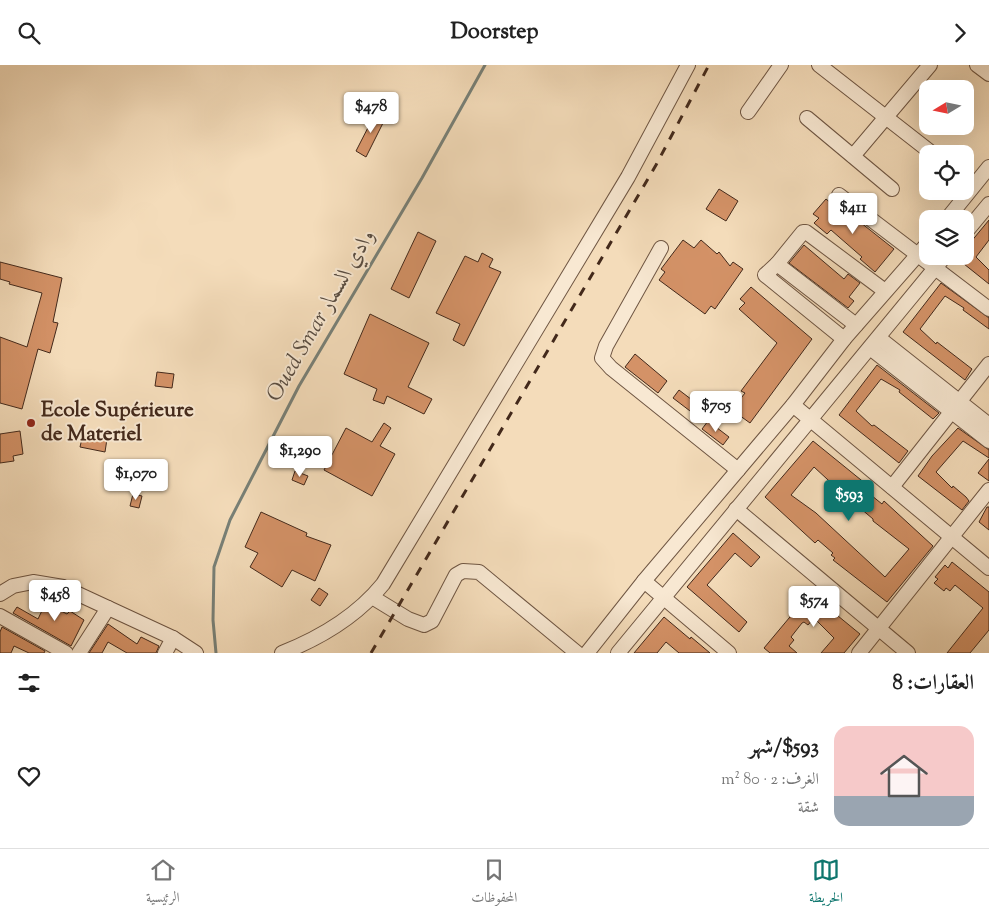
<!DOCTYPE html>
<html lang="ar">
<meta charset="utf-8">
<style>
:root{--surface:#fff;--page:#f6f6f6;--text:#222;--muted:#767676;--line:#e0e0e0;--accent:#0f766e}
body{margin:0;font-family:"Sorts Mill Goudy",Amiri,serif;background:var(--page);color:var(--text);direction:rtl;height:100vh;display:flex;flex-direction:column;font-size:19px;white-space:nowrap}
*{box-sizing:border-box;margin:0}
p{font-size:16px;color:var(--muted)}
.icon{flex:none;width:28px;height:28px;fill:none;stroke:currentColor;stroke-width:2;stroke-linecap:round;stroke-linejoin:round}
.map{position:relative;height:588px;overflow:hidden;direction:ltr}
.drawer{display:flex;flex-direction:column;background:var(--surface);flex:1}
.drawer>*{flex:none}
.needle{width:32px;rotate:260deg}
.buttons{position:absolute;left:919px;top:15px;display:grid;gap:10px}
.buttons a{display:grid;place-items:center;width:55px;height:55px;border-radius:10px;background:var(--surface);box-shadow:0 5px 20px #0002;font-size:25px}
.price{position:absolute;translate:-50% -42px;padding:0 11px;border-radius:5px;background:#fff;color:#222;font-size:16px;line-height:32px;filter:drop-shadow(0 1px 2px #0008)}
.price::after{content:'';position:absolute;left:50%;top:30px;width:15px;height:11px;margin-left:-8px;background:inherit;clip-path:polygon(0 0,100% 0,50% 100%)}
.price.selected{background:var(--accent);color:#fff}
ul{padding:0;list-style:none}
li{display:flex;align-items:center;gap:15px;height:125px;padding:0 15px}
li span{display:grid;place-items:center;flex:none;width:140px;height:100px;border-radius:15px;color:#555}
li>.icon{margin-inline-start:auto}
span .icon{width:60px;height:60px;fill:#fffc;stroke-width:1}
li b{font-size:21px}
h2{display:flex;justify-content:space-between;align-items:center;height:60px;padding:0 15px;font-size:21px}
header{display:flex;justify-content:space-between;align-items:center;height:65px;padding:0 15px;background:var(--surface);font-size:22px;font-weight:700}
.dock{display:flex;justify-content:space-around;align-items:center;height:70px;border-top:1px solid var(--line);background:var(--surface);font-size:14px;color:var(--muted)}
.dock a{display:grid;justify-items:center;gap:2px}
.dock .selected{color:var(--accent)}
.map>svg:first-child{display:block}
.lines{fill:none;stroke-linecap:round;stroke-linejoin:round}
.stream{stroke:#788077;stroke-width:3}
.building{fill:#d49267;stroke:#43291b;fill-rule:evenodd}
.minor-casing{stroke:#6f5643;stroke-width:16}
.minor{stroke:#f8e8d2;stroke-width:14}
.rail{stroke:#43291b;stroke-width:3;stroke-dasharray:9 9;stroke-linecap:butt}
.poi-dot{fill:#8f2418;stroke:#f8e8d2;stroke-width:2}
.labels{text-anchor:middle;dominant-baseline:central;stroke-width:4;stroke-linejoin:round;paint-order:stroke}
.poi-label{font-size:21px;font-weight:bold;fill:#43291b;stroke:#f8e8d2;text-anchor:start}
.water-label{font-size:22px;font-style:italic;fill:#594d42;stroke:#f8e8d2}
</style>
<header><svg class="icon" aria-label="forward" viewBox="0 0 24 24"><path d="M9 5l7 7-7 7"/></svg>Doorstep<svg class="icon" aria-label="search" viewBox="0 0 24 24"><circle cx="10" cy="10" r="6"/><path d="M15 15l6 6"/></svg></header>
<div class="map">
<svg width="989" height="588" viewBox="0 0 989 588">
<rect width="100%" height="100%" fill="#f4dcba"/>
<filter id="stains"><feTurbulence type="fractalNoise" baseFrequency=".004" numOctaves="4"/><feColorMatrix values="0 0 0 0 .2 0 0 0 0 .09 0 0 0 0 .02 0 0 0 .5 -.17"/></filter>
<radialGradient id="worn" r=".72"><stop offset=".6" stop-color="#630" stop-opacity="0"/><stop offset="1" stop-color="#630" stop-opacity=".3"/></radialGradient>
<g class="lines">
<path class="stream" d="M216,588L213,555L214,502L230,455L299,321L422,113L485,0"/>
</g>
<g class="building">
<path d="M376,47L386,52L366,92L356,86Z"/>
<path d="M719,124L738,136L726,156L706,144Z"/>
<path d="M826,134L844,149L846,146L894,184L875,207L860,194L862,192L831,165L827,169L814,158L819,153L813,149Z"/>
<path d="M989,155V175L976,192L989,205V219L954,191H965V184Z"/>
<path d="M418,167L436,176L409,233L391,224Z"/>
<path d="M683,175L694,183L701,175L717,189L719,187L730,201L733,197L743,204L715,244L711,241L705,249L659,215L665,207L661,204Z"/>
<path d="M804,180L844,214L848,209L860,218L849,232L854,236L848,243L789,198Z"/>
<path d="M482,188L493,194L489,202L501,207L464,281L453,275L460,259L436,248L465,191L478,197Z"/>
<path d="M0,197L62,213L53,257L58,258L50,288L38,284L22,344L0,338V272L27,282L42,228L9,219L10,217L0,214Z"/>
<path d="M941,218L989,253V264L963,245L964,243L945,231L920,264L936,279L937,277L972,304L965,315L903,267Z"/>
<path d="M751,222L812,274L750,358L732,345L745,328L741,326L777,278L739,244L745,238L740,234Z"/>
<path d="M370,249L429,278L408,322L432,334L424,349L387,331L384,339L373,335L377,324L344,309Z"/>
<path d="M635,289L667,316L658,328L625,302Z"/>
<path d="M877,300L939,348L933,354L899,327L900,325L881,314L856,346L872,361L874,360L908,386L899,398L839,350Z"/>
<path d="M157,307L174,309L172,323L155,321Z"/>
<path d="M679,325L700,341L694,349L673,333Z"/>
<path d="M708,356L729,372L723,380L702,364Z"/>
<path d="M384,358L391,363L380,381L395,389L372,431L324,405L346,363L372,377Z"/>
<path d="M958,363L989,385V393L963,376L936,407L952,423L953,421L966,432L969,436L962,445L918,411L932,391Z"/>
<path d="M20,366L23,389L13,391L14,396L0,398V369Z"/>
<path d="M83,369L107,374L105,387L80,382Z"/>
<path d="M813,376L866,419L864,421L868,424L866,426L882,439L884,436L933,481L887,537L833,495L835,493L831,490L833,488L818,475L815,478L765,432ZM814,402L840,426L873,454V456L909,484L885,512L816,448L791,430Z"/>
<path d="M989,394V416L978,408Z"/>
<path d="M295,406L308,411L304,420L292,415Z"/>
<path d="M133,429L142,431L139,443L130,441Z"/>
<path d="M987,442H989V465L979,457Z"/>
<path d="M261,447L307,468L306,471L331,480L315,516L292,505L282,522L250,502L258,488L245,482Z"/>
<path d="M733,468L760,492L751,502L735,488L707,520L747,557L739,567L687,522Z"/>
<path d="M952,497L989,527V565L970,588H947L983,543L955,520L950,526L946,523L944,526L934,518L938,514L935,512L945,500L948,503Z"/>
<path d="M319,523L328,529L320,541L311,535Z"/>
<path d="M810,528L860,569L844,588H821L834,573L814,553L808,560L804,557L802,558L791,572L794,575L789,581L797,588H770L764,583Z"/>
<path d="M48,533L55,537L53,542L67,549L70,546L84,555L71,581L13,548L17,542L38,554Z"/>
<path d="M664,552L690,574L691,572L710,588H679L666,577L657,588H634Z"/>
<path d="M108,559L137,579L141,572L159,581L156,588H127L108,577L102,588H89Z"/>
<path d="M2,562L45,586L44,588H29L14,581L11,588H0V567Z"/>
</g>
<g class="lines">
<defs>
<g id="minor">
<path d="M819,0L933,89"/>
<path d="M977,0L989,9"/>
<path d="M748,47L781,0"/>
<path d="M807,53L892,124"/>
<path d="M853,91L930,0"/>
<path d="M839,130L989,244"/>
<path d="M947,154L989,102"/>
<path d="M965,168L989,139"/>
<path d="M661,183L606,281L602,293L611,303L738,405"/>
<path d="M777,199L803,167H806L885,226"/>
<path d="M879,273L989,360"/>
<path d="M844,274L765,210L777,199L856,260"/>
<path d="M870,283L989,376"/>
<path d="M793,340L989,503"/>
<path d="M892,422L989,299"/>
<path d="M736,444L908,588"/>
<path d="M644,516L729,588"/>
<path d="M0,529L13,521L33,517L63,522L173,573L196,588"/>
<path d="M372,532L408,554L424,560L432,556L456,510L463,506L479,507L577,588"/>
<path d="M0,551L66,588"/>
<path d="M79,588L108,543"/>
<path d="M165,588L173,573"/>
<path d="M282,588C320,573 357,551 383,519L628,112L688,0"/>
<path d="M587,588L644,516L793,340L844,274L928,178"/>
<path d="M618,588L945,191"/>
<path d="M859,588L989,425"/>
</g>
</defs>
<use href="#minor" class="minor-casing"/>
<use href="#minor" class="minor"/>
<path class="rail" d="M371,588L656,100L709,0"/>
</g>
<circle class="poi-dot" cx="31" cy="358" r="5"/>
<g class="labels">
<g class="poi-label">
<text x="41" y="346">Ecole Supérieure<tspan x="41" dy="24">de Materiel</tspan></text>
</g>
<g class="water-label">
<text transform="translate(322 251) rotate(-60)">Oued Smar وادي السمار</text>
</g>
</g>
<rect width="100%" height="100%" filter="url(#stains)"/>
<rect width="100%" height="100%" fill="url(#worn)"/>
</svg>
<div class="buttons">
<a><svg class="needle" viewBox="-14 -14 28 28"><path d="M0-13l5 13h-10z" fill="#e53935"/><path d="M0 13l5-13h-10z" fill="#767676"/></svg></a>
<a><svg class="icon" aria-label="locate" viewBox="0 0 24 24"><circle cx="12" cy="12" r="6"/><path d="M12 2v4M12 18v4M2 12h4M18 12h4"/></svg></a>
<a><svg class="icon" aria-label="layers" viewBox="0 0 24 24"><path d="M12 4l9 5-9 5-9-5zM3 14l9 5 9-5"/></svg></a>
</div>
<b class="price" style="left:371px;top:69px">$478</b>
<b class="price" style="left:853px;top:170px">$411</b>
<b class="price" style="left:716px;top:368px">$705</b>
<b class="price" style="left:300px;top:413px">$1,290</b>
<b class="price" style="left:136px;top:436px">$1,070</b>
<b class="price selected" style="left:849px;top:457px">$593</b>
<b class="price" style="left:55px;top:557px">$458</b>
<b class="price" style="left:814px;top:563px">$574</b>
</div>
<section class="drawer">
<h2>العقارات: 8<svg class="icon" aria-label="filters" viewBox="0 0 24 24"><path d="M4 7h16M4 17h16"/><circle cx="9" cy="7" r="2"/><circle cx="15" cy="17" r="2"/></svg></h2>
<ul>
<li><span style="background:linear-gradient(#f6c9c9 70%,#9aa5b1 0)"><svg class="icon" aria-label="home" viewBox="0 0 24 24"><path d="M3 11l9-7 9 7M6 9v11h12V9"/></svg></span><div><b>$593/شهر</b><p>الغرف: 2 · 80 m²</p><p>شقة</p></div><svg class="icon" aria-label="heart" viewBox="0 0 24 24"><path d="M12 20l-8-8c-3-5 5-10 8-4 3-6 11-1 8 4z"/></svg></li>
</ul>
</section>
<nav class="dock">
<a class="selected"><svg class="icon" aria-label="map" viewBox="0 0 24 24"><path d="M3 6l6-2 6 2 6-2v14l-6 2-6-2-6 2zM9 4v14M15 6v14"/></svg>الخريطة</a>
<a><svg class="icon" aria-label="saved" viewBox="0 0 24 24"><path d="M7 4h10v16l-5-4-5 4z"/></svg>المحفوظات</a>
<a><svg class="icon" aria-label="home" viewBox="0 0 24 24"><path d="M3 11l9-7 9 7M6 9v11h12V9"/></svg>الرئيسية</a>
</nav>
